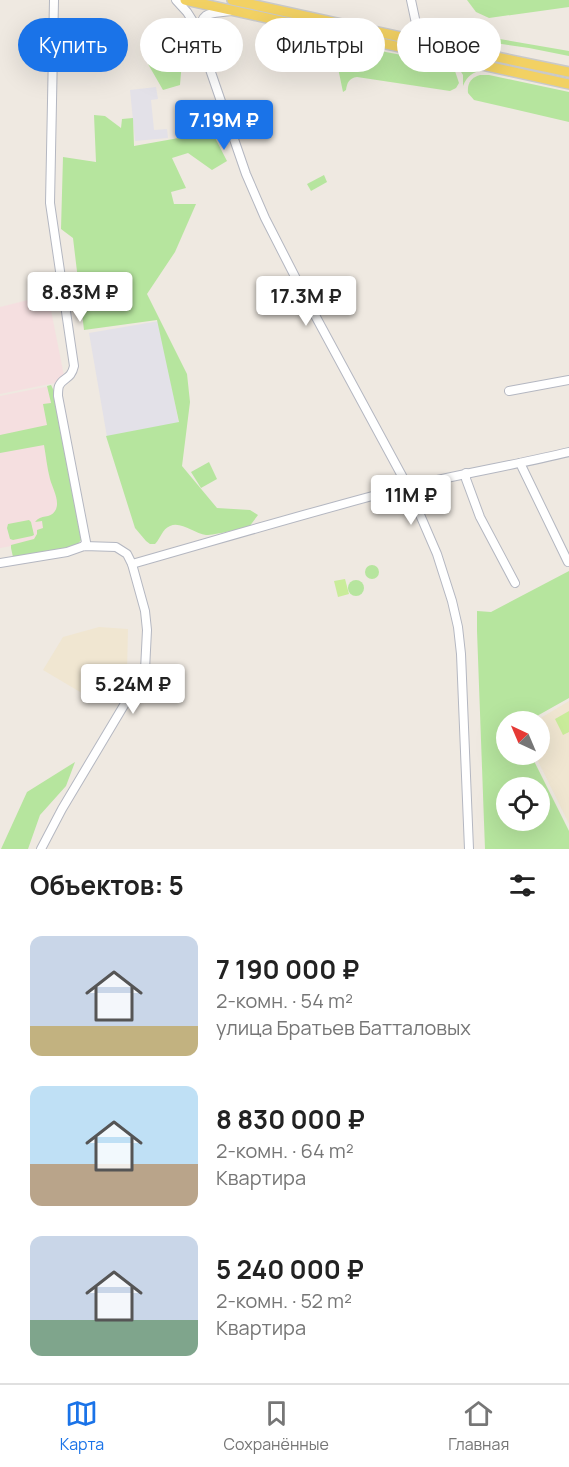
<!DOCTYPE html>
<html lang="ru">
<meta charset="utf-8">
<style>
:root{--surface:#fff;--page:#f2f2f2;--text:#222;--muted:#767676;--line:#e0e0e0;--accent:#1a73e8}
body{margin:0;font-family:Manrope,sans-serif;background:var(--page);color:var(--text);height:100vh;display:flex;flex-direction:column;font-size:22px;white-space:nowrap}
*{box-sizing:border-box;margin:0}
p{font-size:20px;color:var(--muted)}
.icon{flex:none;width:33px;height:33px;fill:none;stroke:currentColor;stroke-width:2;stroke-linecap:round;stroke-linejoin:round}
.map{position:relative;height:849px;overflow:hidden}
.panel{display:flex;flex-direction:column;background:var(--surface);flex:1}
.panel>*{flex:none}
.guide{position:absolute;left:18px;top:18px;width:534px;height:54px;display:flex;gap:12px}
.needle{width:39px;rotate:316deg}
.buttons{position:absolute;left:496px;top:711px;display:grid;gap:12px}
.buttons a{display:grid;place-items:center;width:54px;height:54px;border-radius:50%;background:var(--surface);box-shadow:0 6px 24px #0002;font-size:30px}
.price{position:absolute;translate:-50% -51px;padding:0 14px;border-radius:6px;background:#fff;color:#222;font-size:20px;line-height:39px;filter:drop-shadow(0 2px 3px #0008)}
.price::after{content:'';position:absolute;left:50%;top:36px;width:18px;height:14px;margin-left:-9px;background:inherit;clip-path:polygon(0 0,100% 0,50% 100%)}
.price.active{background:var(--accent);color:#fff}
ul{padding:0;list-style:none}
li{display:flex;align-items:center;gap:18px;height:150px;padding:0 30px}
li span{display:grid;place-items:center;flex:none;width:168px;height:120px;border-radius:12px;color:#555}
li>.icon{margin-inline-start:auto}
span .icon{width:72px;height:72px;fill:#fffc;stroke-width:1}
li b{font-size:26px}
h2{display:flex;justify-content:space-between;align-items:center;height:72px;padding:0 30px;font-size:26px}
.tag{padding:0 21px;border-radius:27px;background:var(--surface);box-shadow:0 6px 24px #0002;font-size:21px;line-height:54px}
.tag.active{background:var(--accent);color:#fff}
.tab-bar{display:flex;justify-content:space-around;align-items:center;height:84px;border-top:2px solid var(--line);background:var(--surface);font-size:16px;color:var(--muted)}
.tab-bar a{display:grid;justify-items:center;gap:3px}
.tab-bar .active{color:var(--accent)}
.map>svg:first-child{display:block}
.industrial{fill:#e3e1e8}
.education{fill:#f0e6d1}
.medical{fill:#f5dfe0}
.green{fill:#b6e59e;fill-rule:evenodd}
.pitch{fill:#c9ec9a}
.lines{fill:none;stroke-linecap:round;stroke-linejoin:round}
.minor-casing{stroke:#b4b7c1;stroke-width:10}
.major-casing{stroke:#c9c9c9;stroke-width:12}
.minor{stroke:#fff;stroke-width:8}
.major{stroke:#f2d163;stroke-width:9}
</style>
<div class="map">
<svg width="569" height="849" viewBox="0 0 569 849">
<rect width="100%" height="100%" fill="#efe9e1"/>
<g class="industrial">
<path d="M156,87L158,99L151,100L154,130L167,129L168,138L135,141L130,90Z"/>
<path d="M159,321L179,424L107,437L89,333Z"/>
</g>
<g class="education">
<path d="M99,627L128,629L127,671L111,699L97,702L43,670L63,637Z"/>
<path d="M569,701V824L535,755L540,754V722H534Z"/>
</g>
<g class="medical">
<path d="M48,295L65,381L0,394V307Z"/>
<path d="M50,386L68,536L0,548V396Z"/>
</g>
<g class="green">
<path d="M467,0H569V7L489,18L476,12Z"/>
<path d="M280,32L444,63L455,71L459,83L456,88L450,91L357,77C349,78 347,83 346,90L343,92L338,68L288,60L282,52L276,50V38Z"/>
<path d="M494,38L569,51V56L529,48L495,43Z"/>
<path d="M179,44L182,61L180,85L163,90L148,64L163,56L169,46Z"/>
<path d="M456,64L483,70C473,72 467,76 463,86V75Z"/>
<path d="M480,75H489L569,92V122L474,100L468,93C467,83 471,78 480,75Z"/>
<path d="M94,115L105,116L121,128L122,119L133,118L134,146L212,132L227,161L212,170L188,153L172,158L186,188L171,192L174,204H196L175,252L147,294L187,374L190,402L182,466L217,508L250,510L258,515L249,527C238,529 216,535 206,535C195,534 181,521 170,526C162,529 161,538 155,544H150L146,541L135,528L106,436L179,422L157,320L84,330L73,238L61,229L63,157L96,162Z"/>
<path d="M324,175L327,182L311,191L307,184Z"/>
<path d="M51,385L54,391L81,540L77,545L73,547L16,558L13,557L11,548V545L34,539L37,534V530L43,528L42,521L35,522C41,514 50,519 55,511C61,502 52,487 50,479C47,468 46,456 44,445L0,453V435L47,425L43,404L51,403L47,386Z"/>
<path d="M209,462L217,479L201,488L191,472Z"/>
<path d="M29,520L31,522L34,535L32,536L13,540L10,539L7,528L8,524Z"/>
<circle cx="372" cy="572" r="7"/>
<path d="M569,571V698L528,721L507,722V754L531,755L569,831V849H485L477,631V611L491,612ZM507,788H540V820H507Z"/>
<circle cx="356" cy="588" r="8"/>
<path d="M75,762L66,786L40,815L28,849H1L27,792Z"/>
</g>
<g class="pitch">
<path d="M345,579L349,594L338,597L334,581Z"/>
<path d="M569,711V732L563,735L555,719Z"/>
</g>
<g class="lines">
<defs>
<g id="minor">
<path d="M54,0L50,203L74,366C71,380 63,377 59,386C58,389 58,393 58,396L86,542L84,546"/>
<path d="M176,0L187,12L194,23L246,174L265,218L310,306L408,487L437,554L452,601L458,627L461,654L469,849"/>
<path d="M411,0L417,28L415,40"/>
<path d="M200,33C200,9 213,14 231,11"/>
<path d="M509,391L569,380"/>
<path d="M520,463L568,562"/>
<path d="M466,473V479L480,517L515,583"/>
<path d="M0,563L67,552L84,546L116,547L127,554L132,564L145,611L147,630L145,670L62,809L41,849"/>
<path d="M132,564C220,539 307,513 395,490C453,475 511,466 569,452"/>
</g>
<g id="major">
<path d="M185,0L569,84"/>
<path d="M232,0L415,40L569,72"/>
</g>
</defs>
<use href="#minor" class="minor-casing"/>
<use href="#major" class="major-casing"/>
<use href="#minor" class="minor"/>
<use href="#major" class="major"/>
</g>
</svg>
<div class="buttons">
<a><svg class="needle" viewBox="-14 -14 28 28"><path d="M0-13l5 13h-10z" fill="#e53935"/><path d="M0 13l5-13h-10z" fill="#767676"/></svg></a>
<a><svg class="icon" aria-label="locate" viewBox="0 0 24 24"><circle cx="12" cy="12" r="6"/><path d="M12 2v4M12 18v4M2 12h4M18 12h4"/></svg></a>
</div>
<b class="price active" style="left:224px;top:151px">7.19M ₽</b>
<b class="price" style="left:80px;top:323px">8.83M ₽</b>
<b class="price" style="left:306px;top:327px">17.3M ₽</b>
<b class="price" style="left:411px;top:526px">11M ₽</b>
<b class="price" style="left:133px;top:715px">5.24M ₽</b>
<div class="guide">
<a class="tag active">Купить</a>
<a class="tag">Снять</a>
<a class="tag">Фильтры</a>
<a class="tag">Новое</a>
</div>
</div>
<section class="panel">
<h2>Объектов: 5<svg class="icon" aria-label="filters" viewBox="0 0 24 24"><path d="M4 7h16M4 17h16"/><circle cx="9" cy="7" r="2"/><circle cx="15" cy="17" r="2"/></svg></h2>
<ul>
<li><span style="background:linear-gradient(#c9d6e8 75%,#c2b280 0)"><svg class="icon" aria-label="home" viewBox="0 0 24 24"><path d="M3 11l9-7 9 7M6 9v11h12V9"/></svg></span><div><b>7 190 000 ₽</b><p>2-комн. · 54 m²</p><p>улица Братьев Батталовых</p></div></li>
<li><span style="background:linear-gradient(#bfe0f5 65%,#b9a48a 0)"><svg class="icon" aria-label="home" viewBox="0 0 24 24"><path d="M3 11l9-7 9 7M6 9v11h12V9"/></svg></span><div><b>8 830 000 ₽</b><p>2-комн. · 64 m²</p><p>Квартира</p></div></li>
<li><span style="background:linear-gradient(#c9d6e8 70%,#7fa58c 0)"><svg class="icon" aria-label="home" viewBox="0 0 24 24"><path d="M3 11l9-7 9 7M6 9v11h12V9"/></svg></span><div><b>5 240 000 ₽</b><p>2-комн. · 52 m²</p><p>Квартира</p></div></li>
</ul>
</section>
<nav class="tab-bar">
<a class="active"><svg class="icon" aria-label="map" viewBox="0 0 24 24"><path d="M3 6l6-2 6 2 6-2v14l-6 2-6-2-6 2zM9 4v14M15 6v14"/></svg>Карта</a>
<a><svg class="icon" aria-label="saved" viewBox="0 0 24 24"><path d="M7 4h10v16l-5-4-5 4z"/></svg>Сохранённые</a>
<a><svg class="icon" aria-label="home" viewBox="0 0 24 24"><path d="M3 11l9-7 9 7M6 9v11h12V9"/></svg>Главная</a>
</nav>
